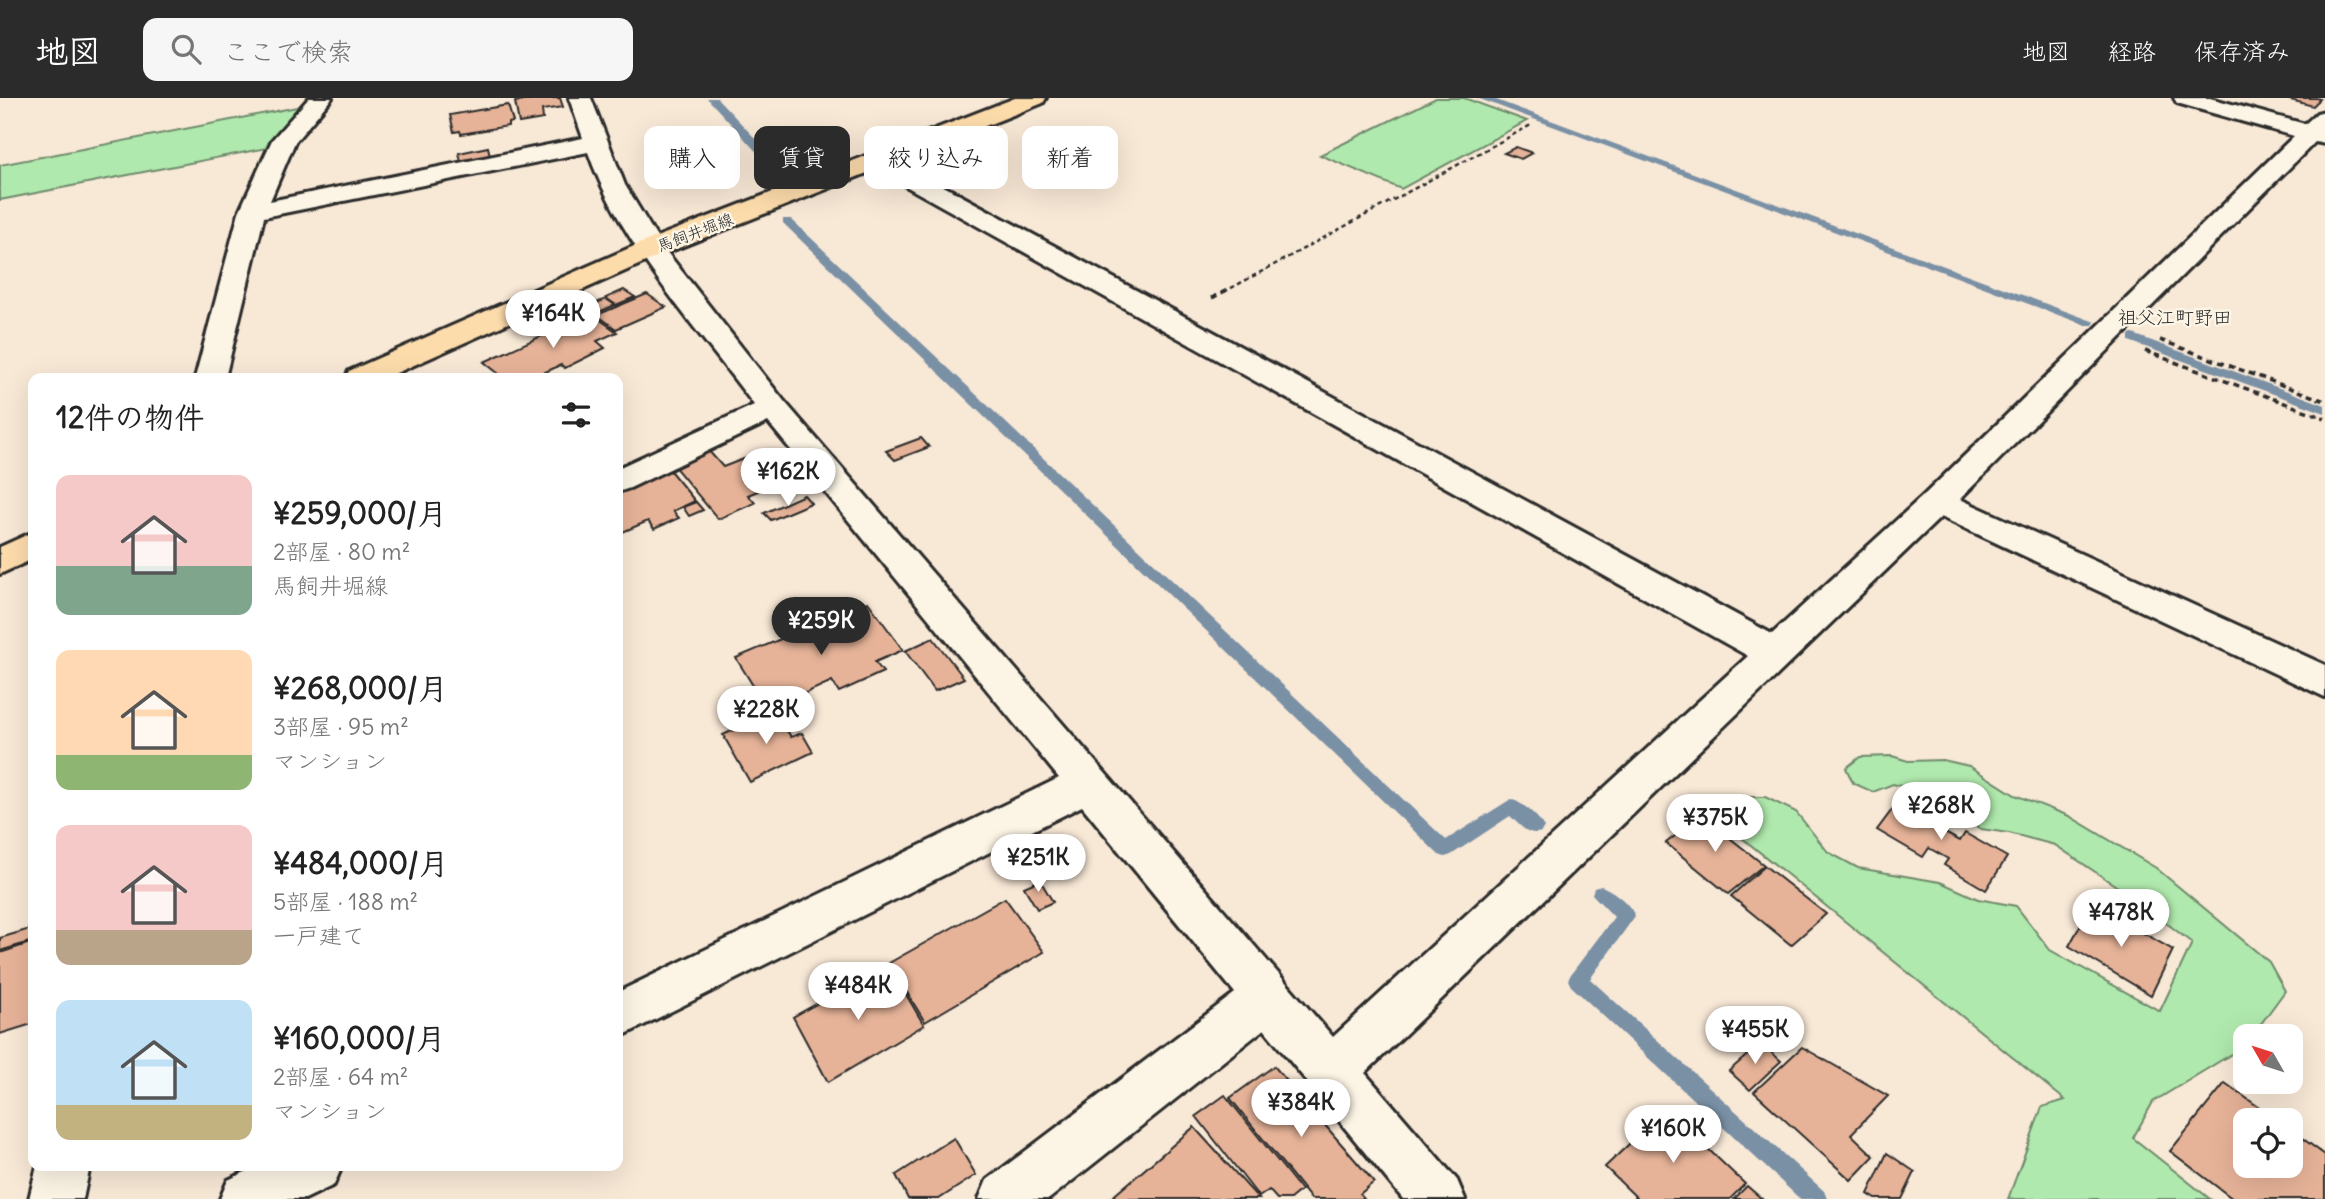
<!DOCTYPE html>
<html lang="ja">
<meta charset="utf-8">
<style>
:root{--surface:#fff;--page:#f6f6f6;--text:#222;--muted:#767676;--accent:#2b2b2b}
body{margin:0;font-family:Delius,"Klee One",sans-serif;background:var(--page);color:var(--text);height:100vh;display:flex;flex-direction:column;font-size:26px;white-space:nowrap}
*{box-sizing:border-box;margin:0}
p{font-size:23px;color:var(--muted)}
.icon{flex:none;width:38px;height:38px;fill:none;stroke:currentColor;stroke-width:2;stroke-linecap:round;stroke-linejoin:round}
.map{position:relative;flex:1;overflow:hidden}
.sheet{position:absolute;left:28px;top:275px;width:595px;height:798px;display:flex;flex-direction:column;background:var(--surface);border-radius:14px;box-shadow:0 7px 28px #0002}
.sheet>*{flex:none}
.banner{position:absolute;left:644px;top:28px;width:665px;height:63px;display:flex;gap:14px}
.needle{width:46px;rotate:309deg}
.controls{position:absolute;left:2233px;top:926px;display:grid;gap:14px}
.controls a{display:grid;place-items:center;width:70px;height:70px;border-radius:14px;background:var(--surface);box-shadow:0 7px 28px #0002;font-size:35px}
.price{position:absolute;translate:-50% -60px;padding:0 16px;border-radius:24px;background:#fff;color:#222;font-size:23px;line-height:46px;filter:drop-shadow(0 2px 4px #0008)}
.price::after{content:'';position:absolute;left:50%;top:42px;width:21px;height:16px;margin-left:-10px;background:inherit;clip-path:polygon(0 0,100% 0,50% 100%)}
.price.current{background:var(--accent);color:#fff}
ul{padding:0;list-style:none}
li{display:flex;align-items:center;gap:21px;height:175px;padding:0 28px}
li span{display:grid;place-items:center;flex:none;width:196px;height:140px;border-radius:14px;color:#555}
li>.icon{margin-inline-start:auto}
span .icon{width:84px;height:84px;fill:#fffc;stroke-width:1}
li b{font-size:30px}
h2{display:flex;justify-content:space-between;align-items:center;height:84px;padding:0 28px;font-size:30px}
.tag{padding:0 24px;border-radius:14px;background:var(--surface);box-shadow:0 7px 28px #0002;font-size:24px;line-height:63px}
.tag.current{background:var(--accent);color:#fff}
header{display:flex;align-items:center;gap:42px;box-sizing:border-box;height:98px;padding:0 35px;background:var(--accent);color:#fff}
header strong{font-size:33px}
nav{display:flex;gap:38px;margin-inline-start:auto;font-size:24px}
.search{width:490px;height:63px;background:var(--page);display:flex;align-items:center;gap:18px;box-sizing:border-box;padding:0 24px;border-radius:14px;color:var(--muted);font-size:26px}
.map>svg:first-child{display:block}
.green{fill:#b0e9ad;stroke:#6e8a6c;stroke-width:2}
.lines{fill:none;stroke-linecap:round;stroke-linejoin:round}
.stream{fill:#7a90a5;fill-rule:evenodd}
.building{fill:#e6b398;stroke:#2b2b2b;stroke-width:2}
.minor-casing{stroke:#2b2b2b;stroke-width:6}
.major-casing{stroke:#2b2b2b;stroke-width:6}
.path-far1{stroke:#2b2b2b;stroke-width:2.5;stroke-dasharray:4.5 3.5;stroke-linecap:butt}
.path{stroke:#2b2b2b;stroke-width:3.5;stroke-dasharray:6 4.5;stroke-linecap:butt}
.minor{fill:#fcf5e5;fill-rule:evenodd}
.major{fill:#fddcac;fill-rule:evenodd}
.labels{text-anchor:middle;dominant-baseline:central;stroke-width:5;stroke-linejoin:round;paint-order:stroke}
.far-street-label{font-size:16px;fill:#2b2b2b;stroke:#fcf5e5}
.far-quarter-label{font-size:19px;fill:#2b2b2b;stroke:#fcf5e5}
</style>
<header>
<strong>地図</strong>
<div class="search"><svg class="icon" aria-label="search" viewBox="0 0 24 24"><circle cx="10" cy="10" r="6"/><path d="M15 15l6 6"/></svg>ここで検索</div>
<nav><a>地図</a><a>経路</a><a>保存済み</a></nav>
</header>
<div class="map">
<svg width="2325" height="1101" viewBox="0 0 2325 1101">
<rect width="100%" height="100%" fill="#f8e8d6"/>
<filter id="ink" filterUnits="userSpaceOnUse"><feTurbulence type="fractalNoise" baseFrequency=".0143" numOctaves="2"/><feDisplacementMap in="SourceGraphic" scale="14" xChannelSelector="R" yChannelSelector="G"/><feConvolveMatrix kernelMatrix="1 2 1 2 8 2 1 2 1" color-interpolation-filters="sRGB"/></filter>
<g filter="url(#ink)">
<g class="green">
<path d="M1436,0H1464L1527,23L1401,91L1320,57Z"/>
<path d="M302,8L267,50L0,102V67Z"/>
<path d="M1892,658L1908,663L1943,662L1969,668L2015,697L2069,718L2156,770L2269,864L2285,893L2252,938H2245L2243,949L2153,1004L2133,1040L2210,1101H2008L2042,1009L2065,1002L1741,739L1728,713L1748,699H1765L1796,714L1828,754L1858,770L1940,784L1978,801L2016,808L2050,852L2160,913L2192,845L2137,802L2055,747L2009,735L1981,731L1915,692L1893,686L1873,694L1853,685L1846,670L1860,659Z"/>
</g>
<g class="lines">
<g class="stream">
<path d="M707,0H717L783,70V74H775Z"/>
<path d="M1477,0H1491L2095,224L2093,227H2085Z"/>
<path d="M783,121H791L1446,742L1511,701C1523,705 1538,718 1544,729L1541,734C1528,739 1519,726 1510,718L1451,757L1445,759L1439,757L783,125Z"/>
<path d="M2133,236L2325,307V315L2129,243V237Z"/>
<path d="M1601,788C1613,792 1630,806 1635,818L1590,881L1824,1093L1827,1101H1800L1571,888L1568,882L1571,876L1614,819L1592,796L1594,790Z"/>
</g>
</g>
<g class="building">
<path d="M540,0H560L563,9L542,12L543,21L519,25L515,4Z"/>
<path d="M2283,0H2316L2320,1L2313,8Z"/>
<path d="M508,7L513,24L508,25V28L461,36L460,33L454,34L450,17Z"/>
<path d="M488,49L491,62L462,67L459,55Z"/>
<path d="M1516,49L1532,55L1521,61L1504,55Z"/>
<path d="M624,192L635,199L616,207L606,200Z"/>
<path d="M647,196L666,209L616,231L597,217Z"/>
<path d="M606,201L615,207L599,214L590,208Z"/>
<path d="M595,218L617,234L597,243L605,250L565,270L561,267L532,280H504L484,264L568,226L571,228Z"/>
<path d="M921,340L929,349L895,362L886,353Z"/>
<path d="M708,352L723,369L764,353L789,380L748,397L755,405L718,421L673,367Z"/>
<path d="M667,369L695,403L673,413L679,420L654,431L648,423L618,436V394L655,380L652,376Z"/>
<path d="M804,397L811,405L771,422L764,415Z"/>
<path d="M696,404L703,412L689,418L683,409Z"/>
<path d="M868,504L903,552L875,564L883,574L839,594L832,583L768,612L736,560Z"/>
<path d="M933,540L964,580L935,593L905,553Z"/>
<path d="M760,601L768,615L755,621L746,607Z"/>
<path d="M775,613L791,639L802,635L813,654L750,684L723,637Z"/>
<path d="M1903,697L1948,722L1941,733L1960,743L1965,735L2007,759L1986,792L1944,767L1948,761L1929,750L1923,759L1877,732Z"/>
<path d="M1701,717L1764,767L1728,796L1666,745Z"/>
<path d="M1765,768L1826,816L1791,847L1731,798Z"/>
<path d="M1040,782L1053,804L1037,811L1024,789Z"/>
<path d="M1005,800L1044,854L925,924L889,865Z"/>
<path d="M2092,806L2173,852L2151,897L2069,848Z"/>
<path d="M33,830V843L0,853V840Z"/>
<path d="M33,844L32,926L0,936V855Z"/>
<path d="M888,866L924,927L828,984L793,919Z"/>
<path d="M1761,945L1781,963L1750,992L1729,973Z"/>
<path d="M1802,949L1888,998L1851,1036L1874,1058L1851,1082L1754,994Z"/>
<path d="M1274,968L1374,1084L1360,1096L1364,1101H1311L1230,1000Z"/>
<path d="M2225,985L2277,1022H2245V1068H2291V1032L2325,1057V1101H2233L2170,1053Z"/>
<path d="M1225,997L1301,1092L1290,1101H1277L1269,1092L1259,1099L1196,1018Z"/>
<path d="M1666,1011L1745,1086L1730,1101H1638L1605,1069Z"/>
<path d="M1194,1029L1259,1101H1110Z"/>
<path d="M954,1040L976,1077L939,1101H908L896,1077Z"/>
<path d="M1887,1055L1915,1074L1902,1101H1876L1868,1096Z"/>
<path d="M1747,1088L1762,1101H1734Z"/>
</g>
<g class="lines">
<defs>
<g id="minor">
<path d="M309,0H332L295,44L270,103L583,40L569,0H591L625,87L662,148L784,303L1333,939L1748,558L868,67L865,62L868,57L877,55L886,57L1772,536L1925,396L2294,38L2177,5L2174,0H2210L2305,26L2317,15L2325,13V46L2315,44L1960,401L2325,567V599L1941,419L1365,975L1457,1082L1465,1101H1403L1264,931L1049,1101H979L987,1082L1235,895L1082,708L618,940V894L1059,680L768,324L630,390L618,394V370L754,307C695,227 621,148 588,54L264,119L225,280H195L239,114L272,42Z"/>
<path d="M37,1068H90L83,1101H29Z"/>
<path d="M258,1068H342L334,1087L305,1101H220L228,1082Z"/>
</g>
<g id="major">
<path d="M1015,0H1046L1043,5L661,157L385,280H345L349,273L641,145Z"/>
<path d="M33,434V461L0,476V449Z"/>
</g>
</defs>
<use href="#minor" class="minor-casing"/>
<use href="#major" class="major-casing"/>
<path class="path-far1" d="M1224,194L1531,27"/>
<g class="path">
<path d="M1212,200L1227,192"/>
<path d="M2160,242L2325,303"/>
<path d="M2145,253L2325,320"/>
</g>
<use href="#minor" class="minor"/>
<use href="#major" class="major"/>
</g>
</g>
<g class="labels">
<g class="far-street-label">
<text transform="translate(695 134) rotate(-21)">馬飼井堀線</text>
</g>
<g class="far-quarter-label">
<text x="2175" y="219">祖父江町野田</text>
</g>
</g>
</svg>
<div class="controls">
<a><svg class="needle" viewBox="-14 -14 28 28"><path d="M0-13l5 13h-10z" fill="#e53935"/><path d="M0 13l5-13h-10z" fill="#767676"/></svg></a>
<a><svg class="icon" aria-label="locate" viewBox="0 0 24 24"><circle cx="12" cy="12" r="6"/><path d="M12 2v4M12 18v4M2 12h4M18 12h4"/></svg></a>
</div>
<b class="price" style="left:553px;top:252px">¥164K</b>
<b class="price" style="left:788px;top:410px">¥162K</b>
<b class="price current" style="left:821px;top:559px">¥259K</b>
<b class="price" style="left:766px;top:648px">¥228K</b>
<b class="price" style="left:1941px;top:744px">¥268K</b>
<b class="price" style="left:1715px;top:756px">¥375K</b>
<b class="price" style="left:1038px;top:796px">¥251K</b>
<b class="price" style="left:2121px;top:851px">¥478K</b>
<b class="price" style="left:858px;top:924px">¥484K</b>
<b class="price" style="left:1755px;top:968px">¥455K</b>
<b class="price" style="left:1301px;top:1041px">¥384K</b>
<b class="price" style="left:1673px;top:1067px">¥160K</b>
<div class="banner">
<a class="tag">購入</a>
<a class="tag current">賃貸</a>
<a class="tag">絞り込み</a>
<a class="tag">新着</a>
</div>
<section class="sheet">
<h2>12件の物件<svg class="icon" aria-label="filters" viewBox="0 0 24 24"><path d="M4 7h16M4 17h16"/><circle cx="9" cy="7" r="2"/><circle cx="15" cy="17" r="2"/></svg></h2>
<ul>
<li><span style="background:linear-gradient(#f6c9c9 65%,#7fa58c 0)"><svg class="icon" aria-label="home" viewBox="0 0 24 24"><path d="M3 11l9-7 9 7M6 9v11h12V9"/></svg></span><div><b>¥259,000/月</b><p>2部屋 · 80 m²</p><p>馬飼井堀線</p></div></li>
<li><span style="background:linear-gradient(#ffd9b3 75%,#8fb573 0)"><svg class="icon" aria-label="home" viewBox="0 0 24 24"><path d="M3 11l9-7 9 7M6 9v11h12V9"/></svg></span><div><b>¥268,000/月</b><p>3部屋 · 95 m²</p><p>マンション</p></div></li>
<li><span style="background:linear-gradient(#f6c9c9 75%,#b9a48a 0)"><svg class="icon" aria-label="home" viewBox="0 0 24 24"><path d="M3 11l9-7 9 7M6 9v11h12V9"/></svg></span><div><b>¥484,000/月</b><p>5部屋 · 188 m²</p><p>一戸建て</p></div></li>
<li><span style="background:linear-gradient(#bfe0f5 75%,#c2b280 0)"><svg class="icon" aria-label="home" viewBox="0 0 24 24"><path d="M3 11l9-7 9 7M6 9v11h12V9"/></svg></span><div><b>¥160,000/月</b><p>2部屋 · 64 m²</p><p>マンション</p></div></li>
</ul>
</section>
</div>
